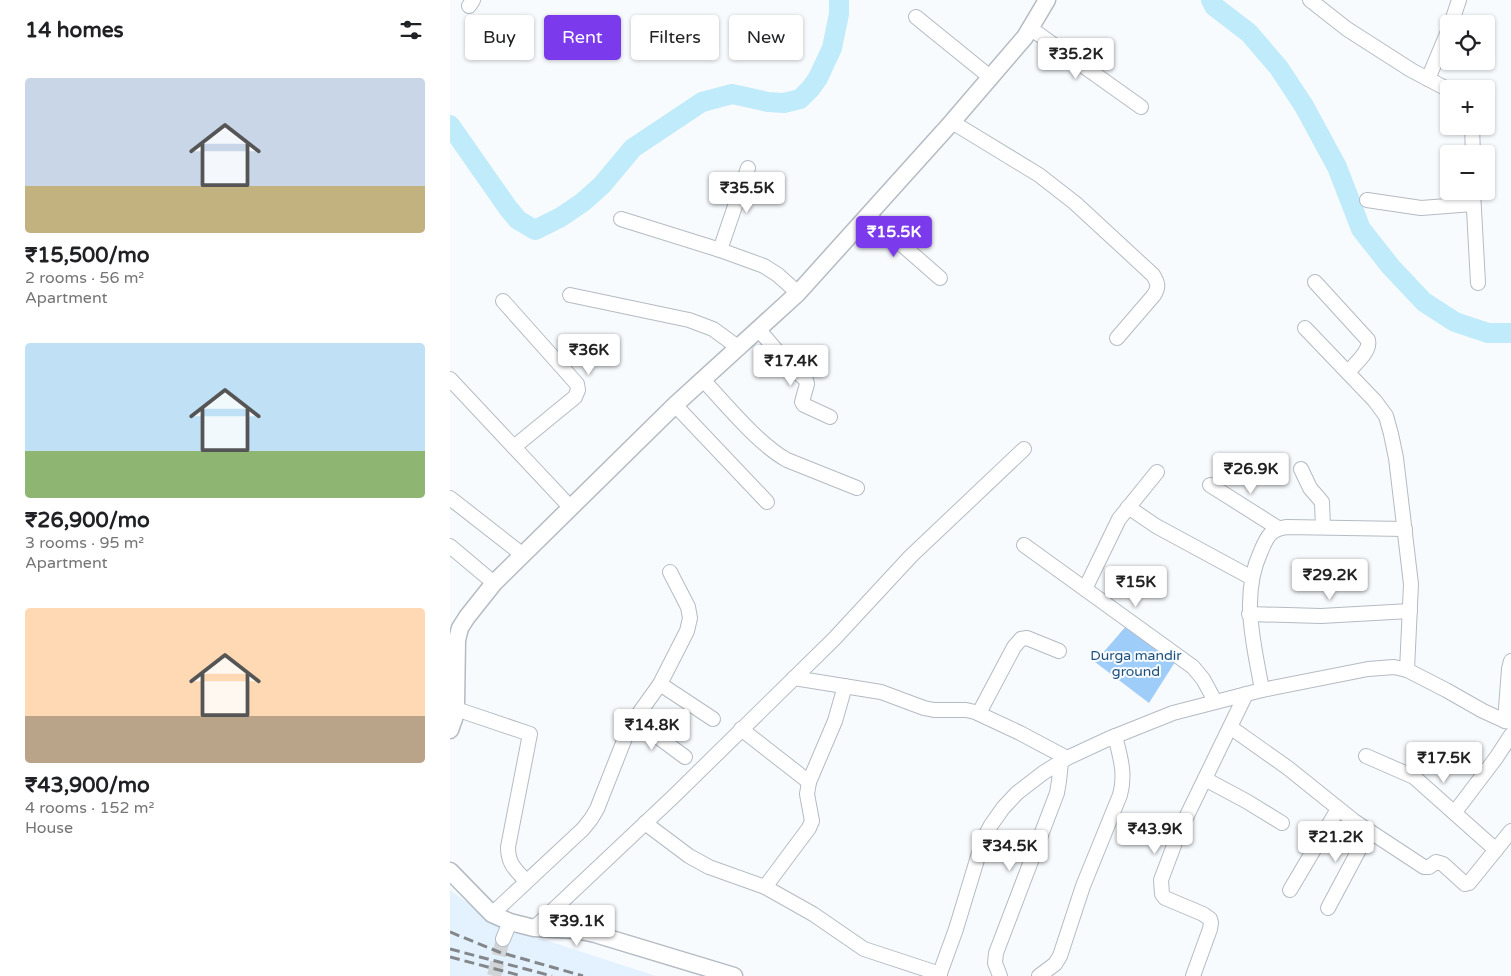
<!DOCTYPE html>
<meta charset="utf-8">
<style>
:root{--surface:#fff;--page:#f2f2f2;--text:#202124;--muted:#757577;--accent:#7c3aed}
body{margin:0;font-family:"Varela Round",sans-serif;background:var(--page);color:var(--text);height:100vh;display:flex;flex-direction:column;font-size:19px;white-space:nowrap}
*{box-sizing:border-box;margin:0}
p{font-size:16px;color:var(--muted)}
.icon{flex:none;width:28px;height:28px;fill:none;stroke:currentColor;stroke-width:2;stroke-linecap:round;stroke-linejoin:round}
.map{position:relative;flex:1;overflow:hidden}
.panel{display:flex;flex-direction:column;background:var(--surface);width:450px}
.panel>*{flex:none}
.top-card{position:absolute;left:15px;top:15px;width:475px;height:45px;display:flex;gap:10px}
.tools{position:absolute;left:990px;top:15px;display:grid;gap:10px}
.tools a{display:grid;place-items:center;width:55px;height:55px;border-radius:5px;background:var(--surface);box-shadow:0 1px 4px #0004;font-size:25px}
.price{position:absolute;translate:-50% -42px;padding:0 11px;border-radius:5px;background:#fff;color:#222;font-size:16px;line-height:32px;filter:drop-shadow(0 1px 2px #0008)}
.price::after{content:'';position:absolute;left:50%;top:30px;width:15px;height:11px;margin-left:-8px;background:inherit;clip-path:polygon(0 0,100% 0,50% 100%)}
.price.selected{background:var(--accent);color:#fff}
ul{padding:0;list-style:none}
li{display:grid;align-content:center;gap:10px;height:265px;padding:0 25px}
li span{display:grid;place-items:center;height:155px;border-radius:5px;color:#555}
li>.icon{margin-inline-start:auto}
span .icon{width:90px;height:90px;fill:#fffc;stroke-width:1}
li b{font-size:21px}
h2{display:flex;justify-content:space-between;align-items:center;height:60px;padding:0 25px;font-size:21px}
.tag{padding:0 18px;border-radius:5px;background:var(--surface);box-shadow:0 1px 4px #0004;font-size:18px;line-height:45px}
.tag.selected{background:var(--accent);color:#fff}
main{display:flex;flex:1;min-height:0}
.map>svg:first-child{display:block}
.built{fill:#e4f1ff}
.green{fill:#9fcdfa}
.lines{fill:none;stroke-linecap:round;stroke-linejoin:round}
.river{stroke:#c0ebfa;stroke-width:20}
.minor-tunnel{stroke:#d2d5d8;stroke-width:14;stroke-dasharray:14 7;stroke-linecap:butt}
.minor-casing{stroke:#b4bbc3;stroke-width:16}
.tertiary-casing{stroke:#b4bbc3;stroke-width:19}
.minor{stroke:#fff;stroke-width:14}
.tertiary{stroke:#fff;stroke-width:16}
.rail{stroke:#84878a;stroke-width:3;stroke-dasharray:10 5;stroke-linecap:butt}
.labels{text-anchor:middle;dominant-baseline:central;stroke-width:4;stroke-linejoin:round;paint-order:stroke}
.park-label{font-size:14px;fill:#1d4f7b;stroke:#f8fbfe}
</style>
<main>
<section class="panel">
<h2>14 homes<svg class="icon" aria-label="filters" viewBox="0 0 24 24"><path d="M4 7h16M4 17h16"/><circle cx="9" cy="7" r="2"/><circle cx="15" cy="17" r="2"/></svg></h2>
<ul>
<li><span style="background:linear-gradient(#c9d6e8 70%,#c2b280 0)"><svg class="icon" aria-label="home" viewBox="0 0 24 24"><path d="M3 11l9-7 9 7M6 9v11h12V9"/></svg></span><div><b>₹15,500/mo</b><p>2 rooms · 56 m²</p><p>Apartment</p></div></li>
<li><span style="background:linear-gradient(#bfe0f5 70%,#8fb573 0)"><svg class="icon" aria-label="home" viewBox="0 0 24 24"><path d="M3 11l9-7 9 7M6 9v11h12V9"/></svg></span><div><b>₹26,900/mo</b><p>3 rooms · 95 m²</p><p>Apartment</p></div></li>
<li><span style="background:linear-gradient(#ffd9b3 70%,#b9a48a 0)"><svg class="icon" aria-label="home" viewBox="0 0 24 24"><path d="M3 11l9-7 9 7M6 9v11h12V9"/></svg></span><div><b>₹43,900/mo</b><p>4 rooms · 152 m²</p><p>House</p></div></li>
</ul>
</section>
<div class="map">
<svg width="1061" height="976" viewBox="0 0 1061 976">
<rect width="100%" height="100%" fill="#f8fbfe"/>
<path class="built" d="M0,890L46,924L206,976H0Z"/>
<path class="green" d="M677,625L725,662L699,703L645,662Z"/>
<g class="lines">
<g class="river">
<path d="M761,0L764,6L799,33L829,68L854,106L887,167L911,229L941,267L974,302L1005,322L1038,333H1061"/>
<path d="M0,125L58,208L68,220L85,230L111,217L133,202L152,185L183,148L252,102L282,94L318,102L334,103L350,99L361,88L368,78L382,48L389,14V0"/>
</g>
<path class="minor-tunnel" d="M44,976L53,939"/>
<defs>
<g id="minor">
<path d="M860,0L897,29L961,70L999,90"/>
<path d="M19,6L23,0"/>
<path d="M466,17L540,77"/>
<path d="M1001,24L1009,0"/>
<path d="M580,28L691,107"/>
<path d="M978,79L999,29"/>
<path d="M502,122L589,175L625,203L703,275C708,283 709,287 704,295L667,338"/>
<path d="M1022,126L1023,154"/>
<path d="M1023,191L1028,283"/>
<path d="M917,200L971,208L1023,204"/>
<path d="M418,215L490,278"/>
<path d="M171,219L270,250L314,266L328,275L348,293"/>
<path d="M270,250L298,168"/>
<path d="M865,282L918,340C921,351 905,364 898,372"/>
<path d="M120,295L239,320L263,329L289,348"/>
<path d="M53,301L127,384L128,390L125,397L64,447"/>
<path d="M855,328L925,401L936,416L941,434L946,458L961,584L957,670"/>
<path d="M309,330L339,365L356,380L357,384L352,402L354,405L380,417"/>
<path d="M0,379L121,508"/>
<path d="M253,380C276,404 308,444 337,460L407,488"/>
<path d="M225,405L317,502"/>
<path d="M851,469L860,488L872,502L873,527"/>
<path d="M760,485L828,528"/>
<path d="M0,498L73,555"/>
<path d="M678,507L706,526L802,578"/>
<path d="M574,545L743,667L753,679L765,701"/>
<path d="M0,546L44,583"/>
<path d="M635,589L669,519L707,472"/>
<path d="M799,614L871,616L960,611"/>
<path d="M344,678L431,692L474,708L484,710H516L525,712L570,733L617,758"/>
<path d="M210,684L263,719"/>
<path d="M812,690C804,644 790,596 811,551C817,537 820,529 837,527L955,529"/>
<path d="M6,709L80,734L58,847C58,864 65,869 76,881"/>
<path d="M529,713L564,647L571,639L577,638L609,651"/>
<path d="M1055,721L1059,669L1061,661"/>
<path d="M182,723L196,728L235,757"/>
<path d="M780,727L838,768L904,821L974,867H979L986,862L993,864L1015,884L1019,883L1061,831"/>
<path d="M291,729L359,782"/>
<path d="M916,756L964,777L1046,850"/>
<path d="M755,779L796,801L832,823"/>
<path d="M1005,812L1046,758L1061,735"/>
<path d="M195,823L239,856L259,867L315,887L363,914L414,949L490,974"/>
<path d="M315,887L359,828L362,821L357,794L359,782L385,721L395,686"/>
<path d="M840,890L888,809"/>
<path d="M878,908L919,831"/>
<path d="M42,914L133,829L141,819L147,809L175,738L182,723L210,684L237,631L240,618L238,607L220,572"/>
<path d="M84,928L225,795L384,639L461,556L574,449"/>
<path d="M53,939L60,922"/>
<path d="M489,976L506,929L533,840L541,825L553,808L567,793L593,773L617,758L658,739L723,713L812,690L918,669L944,667L957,670L996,690L1033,711L1055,721L1061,722"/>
<path d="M550,976L545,963L546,953L607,793L609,781L611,762"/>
<path d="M589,976L605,964L610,956L633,886L670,795C676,774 670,756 665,736"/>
<path d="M743,976L760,929L761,923L760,919L753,914L715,898L712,894L711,880L729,832L796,694"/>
</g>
<g id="tertiary">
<path d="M0,730L4,719L6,704L7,640L10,628L17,617L44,583L225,405L348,293L502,122L575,37L597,0"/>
<path d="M0,871L42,914L60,922L84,928L126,930L145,934L284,976"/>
</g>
</defs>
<use href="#minor" class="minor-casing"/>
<use href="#tertiary" class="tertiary-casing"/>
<use href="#minor" class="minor"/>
<use href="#tertiary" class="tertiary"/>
<g class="rail">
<path d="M0,932L49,952L133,976"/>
<path d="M0,949L102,976"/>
<path d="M0,957L72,976"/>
</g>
</g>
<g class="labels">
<g class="park-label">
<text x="686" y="655">Durga mandir<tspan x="686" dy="16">ground</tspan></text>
</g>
</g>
</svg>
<div class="tools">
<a><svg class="icon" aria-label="locate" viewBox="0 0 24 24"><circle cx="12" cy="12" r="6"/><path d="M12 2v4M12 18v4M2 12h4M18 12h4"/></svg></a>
<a>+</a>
<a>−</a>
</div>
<b class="price" style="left:626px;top:80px">₹35.2K</b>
<b class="price" style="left:297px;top:214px">₹35.5K</b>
<b class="price selected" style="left:444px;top:258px">₹15.5K</b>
<b class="price" style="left:139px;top:376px">₹36K</b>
<b class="price" style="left:341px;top:387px">₹17.4K</b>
<b class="price" style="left:801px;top:495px">₹26.9K</b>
<b class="price" style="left:880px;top:601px">₹29.2K</b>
<b class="price" style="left:686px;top:608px">₹15K</b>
<b class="price" style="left:202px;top:751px">₹14.8K</b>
<b class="price" style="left:994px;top:784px">₹17.5K</b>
<b class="price" style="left:705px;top:855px">₹43.9K</b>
<b class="price" style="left:886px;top:863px">₹21.2K</b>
<b class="price" style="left:560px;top:872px">₹34.5K</b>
<b class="price" style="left:127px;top:947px">₹39.1K</b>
<div class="top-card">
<a class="tag">Buy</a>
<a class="tag selected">Rent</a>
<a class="tag">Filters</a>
<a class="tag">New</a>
</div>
</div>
</main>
